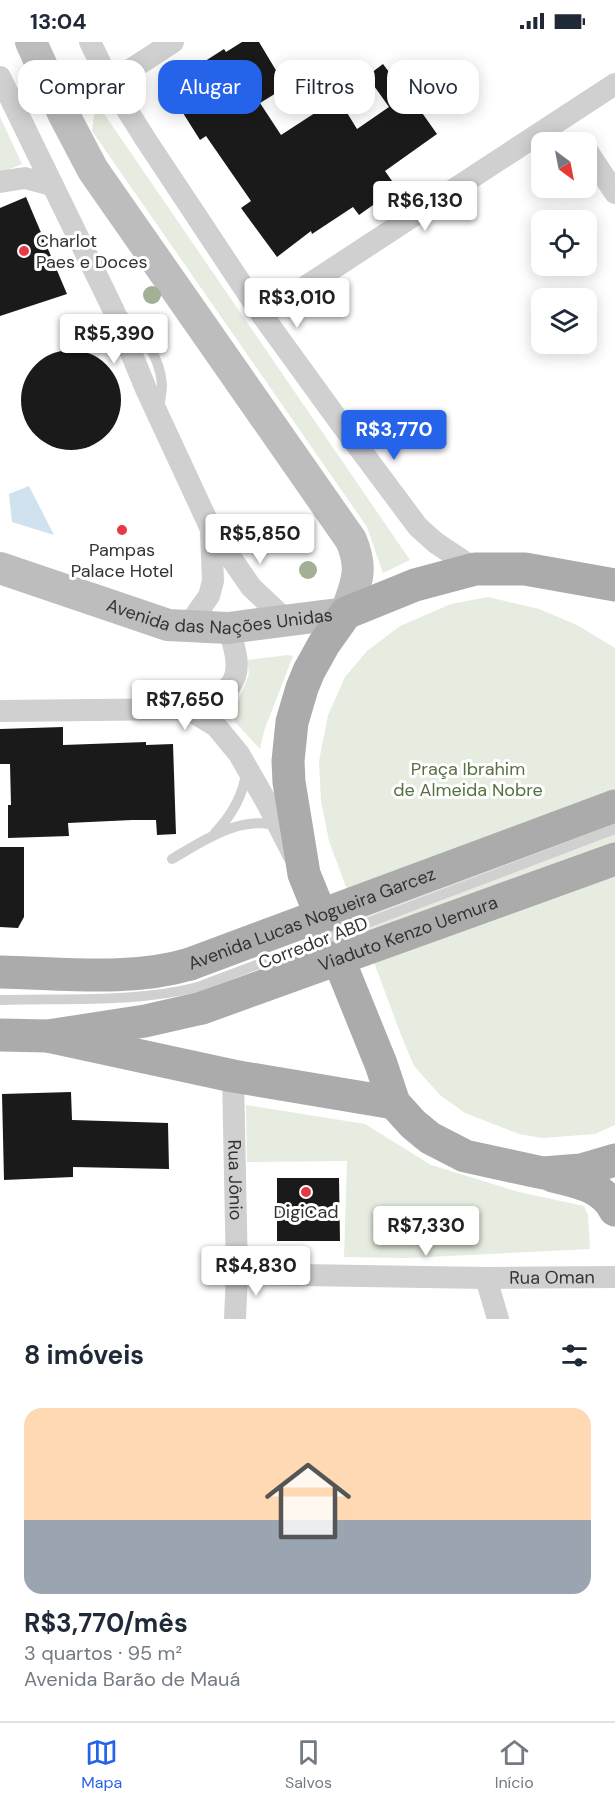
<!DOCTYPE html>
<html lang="pt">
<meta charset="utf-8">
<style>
:root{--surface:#fff;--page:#f2f2f3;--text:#1f2937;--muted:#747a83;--line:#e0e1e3;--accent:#2563eb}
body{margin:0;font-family:"DM Sans",sans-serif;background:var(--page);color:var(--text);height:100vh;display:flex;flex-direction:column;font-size:22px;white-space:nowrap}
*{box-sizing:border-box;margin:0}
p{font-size:20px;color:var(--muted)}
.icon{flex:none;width:33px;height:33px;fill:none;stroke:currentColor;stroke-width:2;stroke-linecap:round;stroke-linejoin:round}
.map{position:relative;height:1277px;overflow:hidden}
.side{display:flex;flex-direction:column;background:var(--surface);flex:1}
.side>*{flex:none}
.guide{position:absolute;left:18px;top:18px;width:579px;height:54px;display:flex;gap:12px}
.needle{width:39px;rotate:148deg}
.buttons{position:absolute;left:531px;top:90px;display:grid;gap:12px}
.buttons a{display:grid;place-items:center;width:66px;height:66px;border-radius:12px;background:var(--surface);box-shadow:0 3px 15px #0003;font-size:30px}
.price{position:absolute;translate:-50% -51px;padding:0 14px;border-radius:6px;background:#fff;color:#222;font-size:20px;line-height:39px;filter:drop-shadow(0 2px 3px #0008)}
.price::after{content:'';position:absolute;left:50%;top:36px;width:18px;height:14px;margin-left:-9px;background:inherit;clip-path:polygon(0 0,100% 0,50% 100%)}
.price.active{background:var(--accent);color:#fff}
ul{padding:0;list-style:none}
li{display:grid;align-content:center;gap:12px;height:318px;padding:0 24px}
li span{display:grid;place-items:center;height:186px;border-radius:18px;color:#555}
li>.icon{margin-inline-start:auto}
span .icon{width:108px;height:108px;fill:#fffc;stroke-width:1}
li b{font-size:26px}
h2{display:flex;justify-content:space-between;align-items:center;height:72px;padding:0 24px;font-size:26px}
.chip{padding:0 21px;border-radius:18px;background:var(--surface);box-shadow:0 3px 15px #0003;font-size:21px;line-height:54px}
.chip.active{background:var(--accent);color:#fff}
.status{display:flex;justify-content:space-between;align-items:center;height:42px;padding:0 30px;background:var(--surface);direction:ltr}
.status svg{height:16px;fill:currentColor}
.tab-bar{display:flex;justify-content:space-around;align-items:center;height:84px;border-top:2px solid var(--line);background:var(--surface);font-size:16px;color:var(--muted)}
.tab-bar a{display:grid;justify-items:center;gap:3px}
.tab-bar .active{color:var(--accent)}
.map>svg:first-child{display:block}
.green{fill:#e6ecdf}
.water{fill:#cfe2ee}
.building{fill:#1a1a1a}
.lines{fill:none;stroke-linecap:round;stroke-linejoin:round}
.lane{stroke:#d0d0d0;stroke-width:10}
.street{stroke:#d0d0d0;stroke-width:22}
.secondary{stroke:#bdbdbd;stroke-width:32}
.primary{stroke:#ababab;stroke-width:33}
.lane-bridge{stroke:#d0d0d0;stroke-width:10}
.primary-bridge{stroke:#ababab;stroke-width:33}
.tree{fill:#a2b095}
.poi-dot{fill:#e63946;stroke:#fff;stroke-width:2}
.labels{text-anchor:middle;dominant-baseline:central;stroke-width:6;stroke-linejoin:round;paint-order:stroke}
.poi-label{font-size:18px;fill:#333;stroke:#fff}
.street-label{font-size:18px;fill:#333;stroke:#fff}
.park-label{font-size:18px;fill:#56703f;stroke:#fff}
</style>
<div class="status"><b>13:04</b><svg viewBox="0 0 49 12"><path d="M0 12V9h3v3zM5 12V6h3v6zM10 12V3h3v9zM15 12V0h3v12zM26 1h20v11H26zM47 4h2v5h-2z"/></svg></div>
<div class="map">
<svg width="615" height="1277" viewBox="0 0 615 1277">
<rect width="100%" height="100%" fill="#fff"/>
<g class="green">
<path d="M96,60L410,518L383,531L367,485L92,89Z"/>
<path d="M0,75L22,122L0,131Z"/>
<path d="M488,555L539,567L577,583L615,606V1083L595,1092L542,1096L519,1092L465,1071L440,1053L414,1024L401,993L329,799L321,759L319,719L328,673L345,635L367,609L400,584L451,562Z"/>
<path d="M288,613L293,614L264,689L260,707L235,680L233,672L249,632L247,618Z"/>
<path d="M246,1063L365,1082L431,1123L519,1150L584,1164L588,1173L590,1207L407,1216L344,1215L347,1119L247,1120Z"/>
</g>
<path class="water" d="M29,444L54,493L12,480L9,452Z"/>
<g class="building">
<path d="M242,0H259L286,45L260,61L281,93L338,56L357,87L389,65L367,34L383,22L406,53L408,51L437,92L385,129L397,146L359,173L353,165L312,192L311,189L277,215L241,166L251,159L206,94L200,98L166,44L224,7L226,10Z"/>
<path d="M26,155L67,252L0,274V166Z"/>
<circle cx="71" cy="358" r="50"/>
<path d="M63,685V703L146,700V703L173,702L176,792L157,793L156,778H132L68,781L69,794L8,796V763H11L10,722H0V687Z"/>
<path d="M0,805H24V875L18,886L0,885Z"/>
<path d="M71,1050L72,1078L168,1081L169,1127L73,1125V1135L4,1138L2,1052Z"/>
<path d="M277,1136H339L340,1199H277Z"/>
</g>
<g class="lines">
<g class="lane">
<path d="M121,272C141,288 160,315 162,342C162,350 160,358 159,366"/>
<path d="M215,791C231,774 243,754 246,731"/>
<path d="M172,817C203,799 238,774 276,783"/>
<path d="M0,958C66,956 134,961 198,945"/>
</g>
<g class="street">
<path d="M90,0L110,41L146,98L262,273L336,375L418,485L436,501L475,527"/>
<path d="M0,35L113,267L146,347L211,487L251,545L287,579"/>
<path d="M110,41L173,0"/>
<path d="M586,107L615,151"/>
<path d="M0,140L25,136L51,143"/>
<path d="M262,273L615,42"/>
<path d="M187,585L209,554L213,539L211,489"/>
<path d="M188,667C236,649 247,637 228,586"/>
<path d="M0,669L188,667L216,684L239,712L267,761L293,812"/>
<path id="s1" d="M233,1034L237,1232L235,1277"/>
<path id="s2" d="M237,1232L486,1236L615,1235"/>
<path d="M486,1236L498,1277"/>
</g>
<path class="secondary" id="s3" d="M0,526L168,583L228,586L346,571C356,541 364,529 351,498L93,128L63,71L31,0"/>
<g class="primary">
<path d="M615,543L525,527H475L415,543L346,571L324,602L309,629L302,646L292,680L288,719L289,740L304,832L381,1022L394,1061L413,1082L430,1096L465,1114L543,1131L581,1128L615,1118"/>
<path d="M0,930C62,931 130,940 190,922"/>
<path d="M0,993L48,994L145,979L202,966"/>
<path d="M48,994L233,1034L394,1061"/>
<path d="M553,1134C577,1140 603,1144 615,1168"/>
</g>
<path class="lane-bridge" d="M198,945L615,787"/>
<g class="primary-bridge">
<path id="s4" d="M190,922L615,764"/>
<path id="s5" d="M202,966L615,817"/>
</g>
</g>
<g class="tree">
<circle cx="152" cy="253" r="9"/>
<circle cx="308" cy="528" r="9"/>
</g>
<g class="poi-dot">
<circle cx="24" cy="209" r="6"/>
<circle cx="122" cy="488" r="6"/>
<circle cx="306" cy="1150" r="6"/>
</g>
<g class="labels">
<g class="poi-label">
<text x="36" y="199" text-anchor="start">Charlot<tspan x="36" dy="21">Paes e Doces</tspan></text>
<text x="122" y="508">Pampas<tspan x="122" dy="21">Palace Hotel</tspan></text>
<text x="306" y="1170">DigiCad</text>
</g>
<g class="street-label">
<text stroke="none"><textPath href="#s3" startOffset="228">Avenida das Nações Unidas</textPath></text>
<text stroke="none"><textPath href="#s4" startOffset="130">Avenida Lucas Nogueira Garcez</textPath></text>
<text stroke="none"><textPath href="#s5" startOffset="219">Viaduto Kenzo Uemura</textPath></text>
<text transform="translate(313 901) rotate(-21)">Corredor ABD</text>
<text stroke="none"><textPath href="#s1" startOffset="104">Rua Jônio</textPath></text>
<text stroke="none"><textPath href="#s2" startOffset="315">Rua Oman</textPath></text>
</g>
<g class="park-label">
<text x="468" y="727">Praça Ibrahim<tspan x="468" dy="21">de Almeida Nobre</tspan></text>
</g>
</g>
</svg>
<div class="buttons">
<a><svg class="needle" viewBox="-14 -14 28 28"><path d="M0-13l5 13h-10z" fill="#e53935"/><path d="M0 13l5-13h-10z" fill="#747a83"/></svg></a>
<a><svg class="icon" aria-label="locate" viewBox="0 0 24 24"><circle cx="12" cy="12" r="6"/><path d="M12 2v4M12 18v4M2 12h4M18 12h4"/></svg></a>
<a><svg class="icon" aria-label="layers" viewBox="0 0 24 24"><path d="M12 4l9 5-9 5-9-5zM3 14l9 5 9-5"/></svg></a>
</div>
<b class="price" style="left:425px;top:190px">R$6,130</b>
<b class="price" style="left:297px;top:287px">R$3,010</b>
<b class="price" style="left:114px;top:323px">R$5,390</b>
<b class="price active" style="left:394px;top:419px">R$3,770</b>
<b class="price" style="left:260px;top:523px">R$5,850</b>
<b class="price" style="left:185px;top:689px">R$7,650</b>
<b class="price" style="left:426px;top:1215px">R$7,330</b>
<b class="price" style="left:256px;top:1255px">R$4,830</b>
<div class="guide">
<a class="chip">Comprar</a>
<a class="chip active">Alugar</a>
<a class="chip">Filtros</a>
<a class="chip">Novo</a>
</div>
</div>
<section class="side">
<h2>8 imóveis<svg class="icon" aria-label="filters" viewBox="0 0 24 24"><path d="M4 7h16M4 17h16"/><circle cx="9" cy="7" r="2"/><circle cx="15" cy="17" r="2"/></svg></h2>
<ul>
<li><span style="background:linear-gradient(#ffd9b3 60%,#9aa5b1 0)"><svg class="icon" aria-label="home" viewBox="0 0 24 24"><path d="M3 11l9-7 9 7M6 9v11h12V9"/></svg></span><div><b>R$3,770/mês</b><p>3 quartos · 95 m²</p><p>Avenida Barão de Mauá</p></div></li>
</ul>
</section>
<nav class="tab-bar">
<a class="active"><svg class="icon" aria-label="map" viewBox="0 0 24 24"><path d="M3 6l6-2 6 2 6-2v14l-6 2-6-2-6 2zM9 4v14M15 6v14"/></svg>Mapa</a>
<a><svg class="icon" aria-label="saved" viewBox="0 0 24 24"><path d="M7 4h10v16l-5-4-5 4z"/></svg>Salvos</a>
<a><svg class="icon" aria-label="home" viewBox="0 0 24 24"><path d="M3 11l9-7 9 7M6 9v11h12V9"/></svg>Início</a>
</nav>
